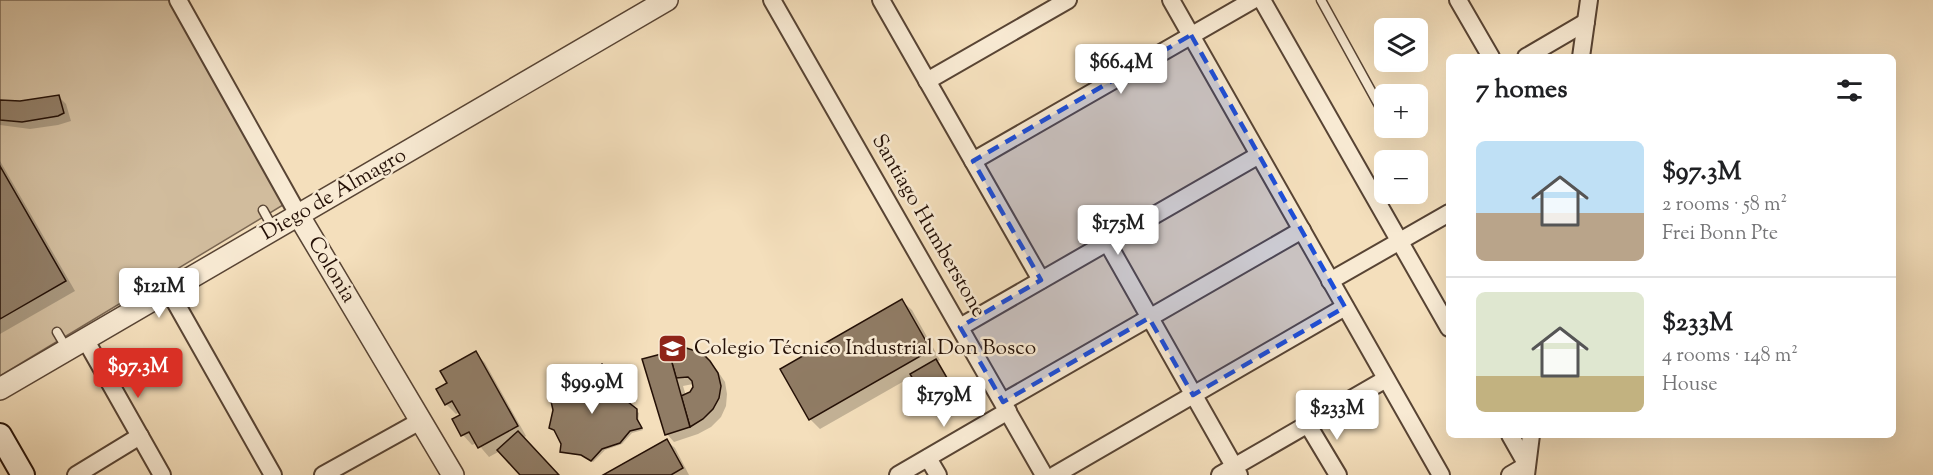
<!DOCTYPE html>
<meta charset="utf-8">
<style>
:root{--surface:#fff;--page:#f2f2f2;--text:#202124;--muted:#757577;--line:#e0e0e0;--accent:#d93025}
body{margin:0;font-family:"Sorts Mill Goudy",serif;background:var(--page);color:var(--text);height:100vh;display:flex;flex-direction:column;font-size:22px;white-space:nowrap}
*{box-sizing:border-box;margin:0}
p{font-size:20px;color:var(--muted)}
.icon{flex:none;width:33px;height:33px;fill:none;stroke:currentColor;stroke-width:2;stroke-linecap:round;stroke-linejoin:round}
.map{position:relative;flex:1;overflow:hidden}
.details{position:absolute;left:1446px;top:54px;width:450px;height:384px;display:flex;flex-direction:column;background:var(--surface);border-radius:9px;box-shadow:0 6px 24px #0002}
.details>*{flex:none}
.tools{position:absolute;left:1374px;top:18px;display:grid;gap:12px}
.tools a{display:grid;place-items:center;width:54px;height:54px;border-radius:9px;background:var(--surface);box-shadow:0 6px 24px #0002;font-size:30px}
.price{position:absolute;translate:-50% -51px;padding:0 14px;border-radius:6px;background:#fff;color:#222;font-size:20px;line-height:39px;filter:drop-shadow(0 2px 3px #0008)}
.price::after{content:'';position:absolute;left:50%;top:36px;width:18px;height:14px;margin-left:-9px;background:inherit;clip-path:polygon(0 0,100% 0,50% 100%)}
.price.selected{background:var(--accent);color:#fff}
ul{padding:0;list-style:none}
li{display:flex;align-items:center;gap:18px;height:150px;padding:0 30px}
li+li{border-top:2px solid var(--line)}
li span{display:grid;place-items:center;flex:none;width:168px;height:120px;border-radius:9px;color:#555}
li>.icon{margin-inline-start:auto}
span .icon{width:72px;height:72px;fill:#fffc;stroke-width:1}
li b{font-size:26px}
h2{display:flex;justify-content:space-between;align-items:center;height:72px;padding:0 30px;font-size:26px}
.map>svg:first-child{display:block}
.green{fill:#d1bc9d;stroke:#7a6652;stroke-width:1.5}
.shadow{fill:#0003;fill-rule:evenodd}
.building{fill:#907c65;stroke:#241006;stroke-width:1.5}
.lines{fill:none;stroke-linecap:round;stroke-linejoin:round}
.service-casing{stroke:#584434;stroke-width:11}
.minor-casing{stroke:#584434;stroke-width:20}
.tertiary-casing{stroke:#584434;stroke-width:24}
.secondary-casing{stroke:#241006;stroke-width:26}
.service{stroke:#f8ead3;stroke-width:8}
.minor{stroke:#f8ead3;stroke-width:16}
.tertiary{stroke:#f8ead3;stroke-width:21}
.secondary{stroke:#f8ead3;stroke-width:22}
.marked{fill:#1d4ed8;fill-opacity:0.2;stroke:#1d4ed8;stroke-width:4.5;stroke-dasharray:12 8;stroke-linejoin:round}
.labels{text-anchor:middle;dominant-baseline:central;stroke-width:5;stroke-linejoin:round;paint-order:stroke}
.street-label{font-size:21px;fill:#241006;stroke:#f8ead3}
.poi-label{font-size:21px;fill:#241006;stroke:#f8ead3;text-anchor:start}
</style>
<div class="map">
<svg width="1933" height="475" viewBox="0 0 1933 475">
<rect width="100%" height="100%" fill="#f4dfbc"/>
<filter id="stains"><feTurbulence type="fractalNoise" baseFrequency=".00333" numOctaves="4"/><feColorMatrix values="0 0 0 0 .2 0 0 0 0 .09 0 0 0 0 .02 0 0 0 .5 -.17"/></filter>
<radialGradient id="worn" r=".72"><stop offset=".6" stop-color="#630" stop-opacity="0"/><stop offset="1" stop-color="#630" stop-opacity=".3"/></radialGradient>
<path class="green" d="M0,0H170L283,205L0,376Z"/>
<g class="shadow">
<path d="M58,96L66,104L71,121L58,125L30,129L0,125V101L20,102Z"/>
<path d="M0,161L75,291L0,334Z"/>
<path d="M902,301L912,310L940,360L937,362L954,389L930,402L913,376L820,429L810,419Z"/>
<path d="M476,353L485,363L526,436L523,438L557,475H522L500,451L489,457L477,443L472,445L463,435L454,420L462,416L460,412L456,414L446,404L438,390L449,384Z"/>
<path d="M701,354L717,370L725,382L727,394L726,406L721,417L711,427L698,434L674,442L667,434L644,360ZM693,384L695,387L691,393L686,396L683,386Z"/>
<path d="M602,366L620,387L624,401L639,413L638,422L643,430L632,433L622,444L605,450L593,462L584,456L564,453L561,451L563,444L553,430L588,376Z"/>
<path d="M667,441L675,448L689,475H606Z"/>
</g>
<g class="building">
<path d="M59,95L64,113L58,116L22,122L0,120V100L20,101Z"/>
<path d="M0,166L66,281L0,319Z"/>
<path d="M902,299L931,350L809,420L780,369Z"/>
<path d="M683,347L702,353L710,361L718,373L721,386L719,398L713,409L703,419L690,427L681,396L690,392L693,387L692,381L688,377L676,378L669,352Z"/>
<path d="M476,351L518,426L478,448L469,432L461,436L452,419L460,415L452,401L445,405L436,389L447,383L440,371Z"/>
<path d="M669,352L690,427L665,435L642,359Z"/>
<path d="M936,359L950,383L924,398L910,374Z"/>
<path d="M602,364L619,383L623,398L637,409V419L642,428L630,431L620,443L602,449L591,461L581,455L560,452L561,444L554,430L549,428L553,410L550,397L570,387L579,375H588Z"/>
<path d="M518,431L559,475H520L497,450Z"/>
<path d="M667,439L683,468L671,475H603Z"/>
</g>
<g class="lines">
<defs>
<g id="service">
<path d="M1321,0L1381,109"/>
<path d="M263,210L273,228"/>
<path d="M57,332L67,349"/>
</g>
<g id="minor">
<path d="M178,0L299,216"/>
<path d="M772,0L1044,475"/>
<path d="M881,0L1041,280"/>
<path d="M1171,0L1441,475"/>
<path d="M1262,0L1449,328"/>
<path d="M1458,0L1491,57"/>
<path d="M1526,57L1586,22"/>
<path d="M1581,57L1589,0"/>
<path d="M927,81L1068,0"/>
<path d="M973,161L1253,0"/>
<path d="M1107,242L1239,475"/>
<path d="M1330,281L1449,213"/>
<path d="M169,291L273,475"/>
<path d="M960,327L1259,155"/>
<path d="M85,339L162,475"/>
<path d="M1003,402L1302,230"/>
<path d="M1308,425L1338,475"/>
<path d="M1510,435L1527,465"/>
<path d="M928,458L938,475"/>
<path d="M76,475L140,436"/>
<path d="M323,475L422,420"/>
<path d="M898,475L1008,411"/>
<path d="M1055,475L1345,307"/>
<path d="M1220,475L1386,379"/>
<path d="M1510,475L1527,465"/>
<path d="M1526,475L1531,435"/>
</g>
<g id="tertiary">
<path d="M299,216L453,475"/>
<path d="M0,389L667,0"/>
</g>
<path id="secondary" d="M0,435L23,475"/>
</defs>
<use href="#service" class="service-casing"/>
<use href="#minor" class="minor-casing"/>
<use href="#tertiary" class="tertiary-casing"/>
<use href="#secondary" class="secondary-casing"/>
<use href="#service" class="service"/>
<use href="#minor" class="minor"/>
<use href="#tertiary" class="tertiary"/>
<use href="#secondary" class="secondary"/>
</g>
<path class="marked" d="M1191,35L1345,307L1193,395L1149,318L1003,402L960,327L1041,280L973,161Z"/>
<defs>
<symbol id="school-square" viewBox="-11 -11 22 22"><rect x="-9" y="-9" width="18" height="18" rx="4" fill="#8f2418" stroke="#f8ead3"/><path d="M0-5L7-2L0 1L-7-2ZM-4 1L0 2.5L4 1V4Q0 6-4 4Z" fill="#fff"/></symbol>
</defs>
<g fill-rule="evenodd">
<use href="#school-square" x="656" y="332" width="33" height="33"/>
</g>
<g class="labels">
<g class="street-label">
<text transform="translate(334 195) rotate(-30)">Diego de Almagro</text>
<text transform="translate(928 226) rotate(60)">Santiago Humberstone</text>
<text transform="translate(331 270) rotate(59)">Colonia</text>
</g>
<g class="poi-label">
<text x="694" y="349">Colegio Técnico Industrial Don Bosco</text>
</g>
</g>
<rect width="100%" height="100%" filter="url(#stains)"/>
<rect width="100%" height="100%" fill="url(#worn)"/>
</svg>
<div class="tools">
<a><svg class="icon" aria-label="layers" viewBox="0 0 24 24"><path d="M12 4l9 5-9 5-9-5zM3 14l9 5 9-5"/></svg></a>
<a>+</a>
<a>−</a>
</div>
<b class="price" style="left:1121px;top:95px">$66.4M</b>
<b class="price" style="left:1118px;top:256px">$175M</b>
<b class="price" style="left:159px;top:319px">$121M</b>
<b class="price selected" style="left:138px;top:399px">$97.3M</b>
<b class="price" style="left:592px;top:415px">$99.9M</b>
<b class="price" style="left:944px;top:428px">$179M</b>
<b class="price" style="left:1337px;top:441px">$233M</b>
<section class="details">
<h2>7 homes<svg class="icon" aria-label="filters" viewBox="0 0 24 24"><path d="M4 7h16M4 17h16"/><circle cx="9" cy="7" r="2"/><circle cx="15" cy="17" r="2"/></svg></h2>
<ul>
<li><span style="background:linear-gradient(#bfe0f5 60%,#b9a48a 0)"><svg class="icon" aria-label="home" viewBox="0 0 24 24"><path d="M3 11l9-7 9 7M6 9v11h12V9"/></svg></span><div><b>$97.3M</b><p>2 rooms · 58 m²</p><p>Frei Bonn Pte</p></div></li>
<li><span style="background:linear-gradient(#dfe7d0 70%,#c2b280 0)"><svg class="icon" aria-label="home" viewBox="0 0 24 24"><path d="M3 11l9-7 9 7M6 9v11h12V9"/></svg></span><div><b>$233M</b><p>4 rooms · 148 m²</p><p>House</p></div></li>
</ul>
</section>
</div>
